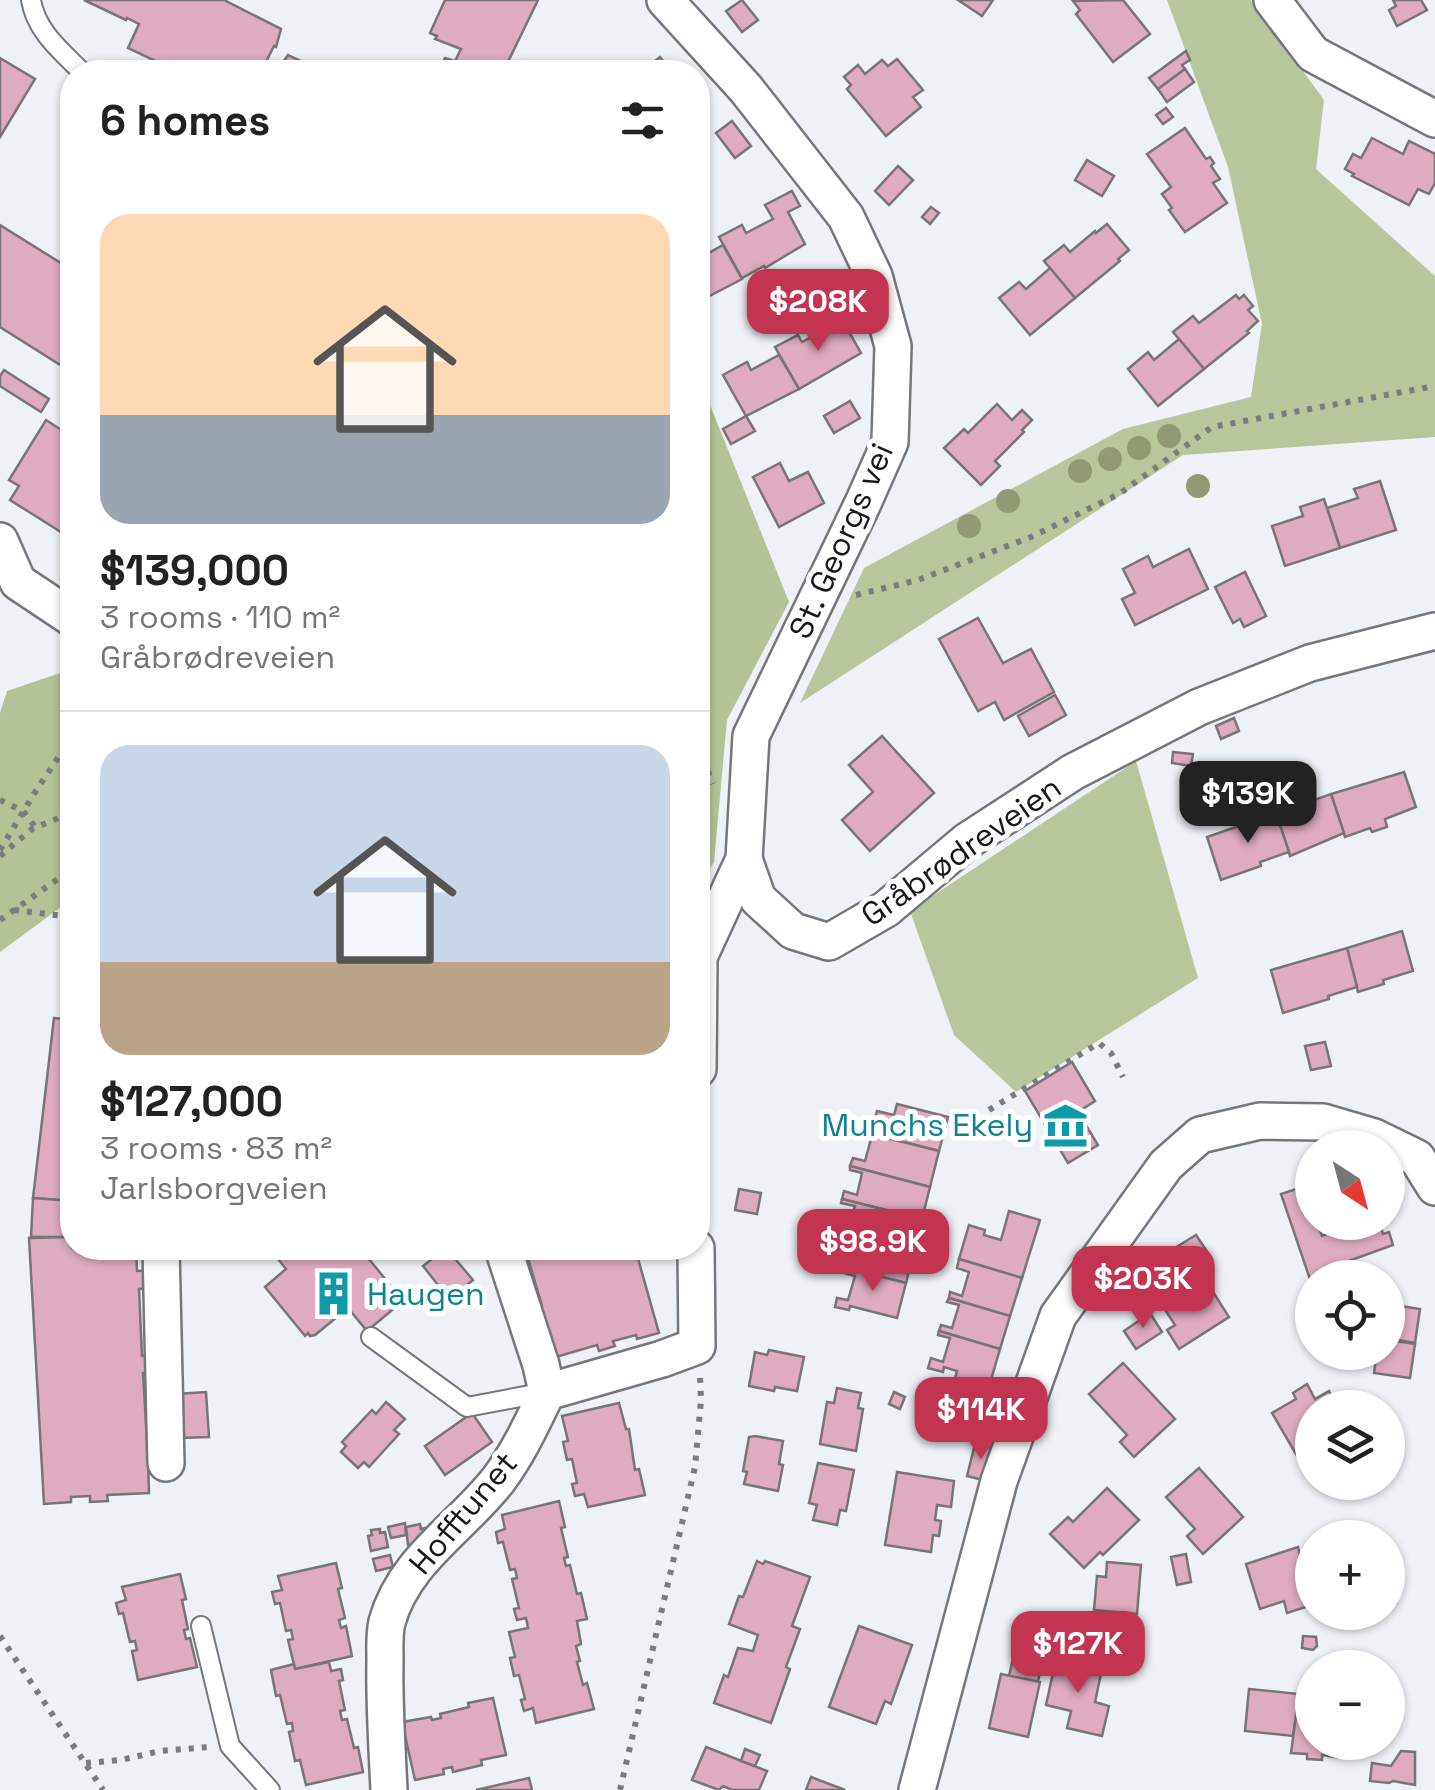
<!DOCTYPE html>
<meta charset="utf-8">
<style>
:root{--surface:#fff;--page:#f2f2f2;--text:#222;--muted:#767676;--line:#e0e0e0;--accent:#c33352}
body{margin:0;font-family:"Space Grotesk",sans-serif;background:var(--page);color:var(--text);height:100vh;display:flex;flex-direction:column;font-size:38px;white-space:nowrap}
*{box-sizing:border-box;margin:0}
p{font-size:32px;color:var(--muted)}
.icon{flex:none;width:55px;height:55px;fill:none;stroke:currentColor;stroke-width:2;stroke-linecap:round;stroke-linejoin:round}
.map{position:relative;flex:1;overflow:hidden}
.drawer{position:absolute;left:60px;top:60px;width:650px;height:1200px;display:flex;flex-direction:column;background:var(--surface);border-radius:40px;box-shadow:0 2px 8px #0004}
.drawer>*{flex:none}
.needle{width:65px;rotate:144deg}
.buttons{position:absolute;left:1295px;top:1130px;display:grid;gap:20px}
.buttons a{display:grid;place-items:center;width:110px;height:110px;border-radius:50%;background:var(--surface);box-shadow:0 2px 8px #0004;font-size:50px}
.price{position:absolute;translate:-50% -85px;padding:0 22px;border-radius:20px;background:var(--accent);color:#fff;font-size:32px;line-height:65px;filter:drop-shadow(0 2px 5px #0008)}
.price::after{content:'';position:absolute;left:50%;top:60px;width:30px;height:22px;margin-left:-15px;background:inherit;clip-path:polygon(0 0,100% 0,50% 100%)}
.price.selected{background:#222;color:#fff}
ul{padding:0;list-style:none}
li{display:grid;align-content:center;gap:20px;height:530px;padding:0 40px}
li+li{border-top:2px solid var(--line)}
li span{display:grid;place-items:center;height:310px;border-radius:30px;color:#555}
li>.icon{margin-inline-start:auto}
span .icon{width:180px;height:180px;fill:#fffc;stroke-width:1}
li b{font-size:42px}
h2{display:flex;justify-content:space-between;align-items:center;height:120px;padding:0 40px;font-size:42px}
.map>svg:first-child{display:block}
.green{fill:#b8c69b}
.forest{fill:#b3c395}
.building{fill:#deabbf;stroke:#797476;stroke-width:2.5}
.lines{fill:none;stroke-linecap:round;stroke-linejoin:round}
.service-casing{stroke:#75777b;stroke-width:22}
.minor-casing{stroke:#75777b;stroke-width:40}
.path{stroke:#7a7c7e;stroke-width:6;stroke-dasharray:5 8;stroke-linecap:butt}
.service{stroke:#fff;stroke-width:18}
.minor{stroke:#fff;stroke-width:35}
.tree{fill:#909b75}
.labels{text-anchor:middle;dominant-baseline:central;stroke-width:10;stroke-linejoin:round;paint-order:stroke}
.street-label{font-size:32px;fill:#161718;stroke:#fff}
.culture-label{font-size:32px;fill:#0d838f;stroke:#fff;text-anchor:end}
</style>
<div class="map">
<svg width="1435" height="1790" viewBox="0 0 1435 1790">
<rect width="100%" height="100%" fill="#eef1f5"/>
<g class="green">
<path d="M1167,0H1251L1324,100L1316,169L1435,276V437L1183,455L800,703L864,568L1123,429L1251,397L1262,324L1228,167Z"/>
<path d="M1136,761L1198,978L1016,1092L954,1035L910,911Z"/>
</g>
<g class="forest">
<path d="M698,375L789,602L727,720L714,862L698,888Z"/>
<path d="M72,669V899L0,952V713L7,691Z"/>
</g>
<g class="building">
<path d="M84,0H224L281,29L276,47L274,46L266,62L279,68L288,55L324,72H178L128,48L139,24L127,18L126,20Z"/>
<path d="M445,0H538L504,70L501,68L500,72H438L445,58L455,61L461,49L435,39L437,36L430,33Z"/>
<path d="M742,0L758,20L742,32L726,11Z"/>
<path d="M958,0H993L982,16Z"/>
<path d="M1123,0L1150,34L1113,62L1076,14L1080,10L1073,1Z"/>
<path d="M1393,0H1421L1427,10L1397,26L1389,10L1396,6Z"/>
<path d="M1186,51L1190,60L1182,65L1185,69L1158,89L1149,78Z"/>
<path d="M660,57L672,72H623L635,63L642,72Z"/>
<path d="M0,58L35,79L0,137Z"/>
<path d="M897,59L923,90L913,97L921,107L886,136L847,89L851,85L844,77L858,65L865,74L882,60L888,66Z"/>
<path d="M1185,69L1194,82L1167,102L1158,89Z"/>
<path d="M1166,108L1173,117L1163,124L1156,115Z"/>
<path d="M732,121L751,146L735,158L716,133Z"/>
<path d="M1185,128L1206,159L1210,157L1214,163L1211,166L1220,179L1213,183L1227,203L1185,232L1169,210L1172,208L1162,194L1171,187L1147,154Z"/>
<path d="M1372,138L1403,154L1409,141L1435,154V183L1429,194L1418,189L1409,205L1352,176L1354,174L1345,169L1353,154L1361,158Z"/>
<path d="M1087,160L1114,176L1102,196L1075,180Z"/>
<path d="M898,166L913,180L889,205L875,191Z"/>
<path d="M792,191L800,206L788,212L805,244L765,268L764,266L742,278L719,237L742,225L746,233L773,219L765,205Z"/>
<path d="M931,207L939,213L930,224L922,217Z"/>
<path d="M1107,224L1129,250L1118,259L1120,261L1075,298L1044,261L1064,245L1070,252L1095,231L1096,233Z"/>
<path d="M0,225L72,270V356L65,368L0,327Z"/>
<path d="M723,245L742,279L698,302V259Z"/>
<path d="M1050,268L1075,298L1030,335L999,298L1019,282L1026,289Z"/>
<path d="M1236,295L1239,299L1244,295L1253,306L1248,310L1258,321L1247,331L1249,333L1204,369L1173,332L1193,316L1199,323Z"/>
<path d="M844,323L861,353L799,389L775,347L798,335L802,342L830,327L831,329Z"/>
<path d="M1179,339L1204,369L1158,406L1128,369L1148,352L1154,360Z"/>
<path d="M779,355L799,389L746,416L723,375L747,362L751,370Z"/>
<path d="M4,370L49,399L41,412L0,386V376Z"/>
<path d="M850,401L860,418L834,433L824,416Z"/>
<path d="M997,404L1012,420L1022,410L1032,420L1022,430L1024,432L995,461L1000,466L981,485L944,448L964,429L968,433Z"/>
<path d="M746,416L755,431L731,444L723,429Z"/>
<path d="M46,420L72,437V539L10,500L19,486L9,480Z"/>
<path d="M780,463L789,481L808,472L824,503L779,527L753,477Z"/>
<path d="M1380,481L1396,530L1340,548L1327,508L1358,498L1354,489Z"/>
<path d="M1324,499L1340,548L1285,566L1272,526L1303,516L1300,507Z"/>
<path d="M1189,549L1208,589L1135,625L1122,599L1135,593L1123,569L1148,556L1153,567Z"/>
<path d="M1245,572L1266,616L1244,627L1240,619L1233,623L1215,587Z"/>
<path d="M978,618L1003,663L1031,649L1054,692L1004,720L995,702L978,711L939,639Z"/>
<path d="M1055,695L1066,715L1029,736L1018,716Z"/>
<path d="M1234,718L1239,731L1221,739L1216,726Z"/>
<path d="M882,736L934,793L870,851L842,820L873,792L849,765Z"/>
<path d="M1173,752L1193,754L1191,766L1172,763Z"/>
<path d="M1404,772L1416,807L1385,819L1387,827L1372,832L1370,828L1345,837L1331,794Z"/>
<path d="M1331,794L1344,833L1290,856L1276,813Z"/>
<path d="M1276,813L1289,852L1260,862L1261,866L1221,880L1207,837Z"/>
<path d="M1402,931L1413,971L1383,980L1384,984L1358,992L1347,948Z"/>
<path d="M1347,948L1357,987L1328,996L1329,999L1283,1013L1271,970Z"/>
<path d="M54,1018L72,1020V1201L33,1198Z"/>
<path d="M1325,1042L1331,1066L1311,1070L1305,1046Z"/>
<path d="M1072,1062L1095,1101L1078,1112L1098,1145L1068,1163L1025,1091Z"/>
<path d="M897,1104L948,1117L939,1151L859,1131L860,1126L872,1129L877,1111L894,1115Z"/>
<path d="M859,1131L939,1151L930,1187L850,1166L853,1158L865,1161L871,1139L857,1136Z"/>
<path d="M850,1166L930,1187L922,1219L842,1199L844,1191L857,1195L862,1173L850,1170Z"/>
<path d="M1308,1185L1312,1196V1222H1317L1322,1236L1359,1222H1379L1383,1234L1389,1232L1393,1245L1332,1267L1336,1277L1312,1278V1285L1281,1194Z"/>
<path d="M739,1189L761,1193L757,1214L735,1210Z"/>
<path d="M33,1198L72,1201V1237H31Z"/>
<path d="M842,1199L922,1219L914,1251L834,1231L837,1219L850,1222L855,1206L841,1203Z"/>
<path d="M1009,1211L1040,1220L1022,1278L959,1259L969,1225L985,1230L984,1235L1001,1240Z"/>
<path d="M834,1231L914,1251L906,1283L838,1266L840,1258L858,1263L863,1243L833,1236Z"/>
<path d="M1196,1235L1208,1253L1194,1262L1229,1317L1179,1349L1167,1330L1175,1325L1164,1308L1178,1299L1154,1261Z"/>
<path d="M72,1237V1248H136L137,1271L151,1270L152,1288L139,1289L142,1356L155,1355L156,1373H143L147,1441L159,1440L160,1458L148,1459L149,1493L107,1495L108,1501L90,1502V1496L71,1497V1502L44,1504L29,1238Z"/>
<path d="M292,1248H360L403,1301L367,1331L348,1308L315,1335L310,1336L308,1333L305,1336L265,1287L286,1269L278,1259Z"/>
<path d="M446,1248L473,1280L449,1299L423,1266Z"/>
<path d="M525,1248H635L659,1333L637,1339L636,1335L613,1341L615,1346L599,1351L597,1345L556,1357L547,1324L534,1328L529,1310L542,1306Z"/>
<path d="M959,1259L1022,1278L1010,1316L949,1298L950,1292L962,1296L969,1272L957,1268Z"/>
<path d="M838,1266L906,1283L897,1318L850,1306L849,1310L835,1307L837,1298L848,1300L855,1276L837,1271Z"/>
<path d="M949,1298L1010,1316L1000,1349L939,1331L941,1325L952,1328L959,1305L947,1302Z"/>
<path d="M1388,1304L1420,1309L1415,1343L1388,1338Z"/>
<path d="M1150,1313L1162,1332L1136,1349L1124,1331Z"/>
<path d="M939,1331L1000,1349L991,1380L1005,1384L996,1413L949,1399L957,1371L944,1367L943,1372L928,1368L931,1358L943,1362L950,1338L938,1335Z"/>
<path d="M1388,1340L1415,1344L1410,1378L1374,1373L1377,1352H1388Z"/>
<path d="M769,1350L804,1357L797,1391L775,1387L774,1391L749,1386L755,1352L767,1355Z"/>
<path d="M1123,1363L1175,1419L1134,1457L1120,1442L1127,1435L1089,1394Z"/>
<path d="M1307,1384L1315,1399L1329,1391L1338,1408H1312V1447L1297,1456L1272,1413L1296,1399L1293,1393Z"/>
<path d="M837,1388L861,1393L858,1408L863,1409L856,1451L820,1444L827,1402L834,1403Z"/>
<path d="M206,1392L209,1437L179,1438L177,1394Z"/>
<path d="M894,1392L905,1397L900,1409L889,1404Z"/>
<path d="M386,1402L405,1419L394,1430L399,1434L369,1467L364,1462L358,1468L341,1452L346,1446L342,1442L372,1410L376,1414Z"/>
<path d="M619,1403L626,1429H629L635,1470L639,1469L645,1495L588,1507L584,1494L575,1496L572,1484L577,1483L572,1459L567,1460L563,1442L568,1441L562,1416Z"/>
<path d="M472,1413L492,1442L445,1475L425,1446Z"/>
<path d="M755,1436L783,1441L779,1464L783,1465L778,1491L744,1484L747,1472L743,1471L749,1437Z"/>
<path d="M975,1444L995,1449L987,1481L967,1476Z"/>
<path d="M818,1463L854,1470L846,1511L840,1510L837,1525L813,1520L817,1505L809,1503Z"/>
<path d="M1199,1468L1243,1517L1203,1554L1187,1536L1195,1529L1166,1497Z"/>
<path d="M897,1472L954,1481L951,1507L937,1505L935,1520L941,1521L939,1536L933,1535L931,1552L885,1545Z"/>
<path d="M1107,1488L1139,1520L1103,1555L1100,1552L1084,1568L1050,1534L1068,1517L1073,1522Z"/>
<path d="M559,1501L565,1527L561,1528L568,1557L564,1558L566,1566L570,1565L577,1594L581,1593L587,1619L577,1621L581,1644L576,1646L580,1661L577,1662L583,1685L587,1683L594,1709L536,1723L533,1708L524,1711L521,1700L525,1699L519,1675L514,1676L510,1658L515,1657L509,1632L528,1628L526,1618L517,1620L514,1609L519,1608L512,1579L517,1578L515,1569L510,1570L503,1542L498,1543L496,1532L505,1529L502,1515Z"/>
<path d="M405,1523L406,1535L391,1538L388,1527Z"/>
<path d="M420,1524L421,1529L425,1528L427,1537L424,1542L408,1545L406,1527Z"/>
<path d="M380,1529V1533L385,1532L388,1547L371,1551L368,1536L372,1535L371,1530Z"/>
<path d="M1298,1547L1303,1571H1310L1307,1564L1312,1562V1605L1287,1613L1284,1601L1260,1609L1246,1564Z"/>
<path d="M1186,1554L1191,1582L1177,1585L1171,1557Z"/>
<path d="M390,1555L393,1567L376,1571L373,1559Z"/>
<path d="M757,1561L763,1564L765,1561L810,1577L792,1626L800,1629L786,1667L790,1669L771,1723L714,1703L724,1675L728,1677L738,1648L753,1651L758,1635L729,1624L739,1596L743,1597Z"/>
<path d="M1107,1562L1141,1565L1137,1614L1094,1610L1097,1576L1106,1577Z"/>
<path d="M336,1563L342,1588L338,1589L345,1618L339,1620L341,1628L346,1626L352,1656L295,1669L288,1640L293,1639L291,1630L286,1631L280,1603L275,1604L272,1592L282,1590L278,1576Z"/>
<path d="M180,1574L186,1599L182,1600L188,1629L184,1630L186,1639L190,1638L197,1667L138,1680L132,1651L137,1650L135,1641L130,1642L123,1613L119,1614L116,1603L126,1600L122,1587Z"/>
<path d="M1388,1575L1396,1603L1388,1605Z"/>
<path d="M859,1626L912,1645L891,1704L885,1701L876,1724L829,1707Z"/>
<path d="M1303,1636L1316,1637L1317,1646L1313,1650L1302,1648Z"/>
<path d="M1015,1650L1043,1656L1038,1682L1009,1676Z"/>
<path d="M1056,1659L1102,1669L1095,1702L1109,1706L1102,1736L1067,1728L1071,1711L1046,1705Z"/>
<path d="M329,1662L331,1671L341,1669L343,1680L339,1681L345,1710L340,1711L342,1720L347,1719L354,1748L358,1747L363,1772L306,1785L300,1760L295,1761L289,1732L293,1731L292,1723L287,1724L280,1695L276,1696L271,1670L294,1664L295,1669Z"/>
<path d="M1001,1674L1040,1682L1028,1737L989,1728Z"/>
<path d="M1249,1689L1299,1694L1293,1736L1245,1731Z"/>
<path d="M1299,1694L1312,1696V1742H1359L1358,1751L1354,1755L1341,1758L1322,1755V1760L1307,1759V1754L1291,1753Z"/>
<path d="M493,1698L506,1755L481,1760L482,1765L453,1772L452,1767L443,1769L444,1774L415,1780L402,1722L431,1717L432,1720L441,1718L440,1714L469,1707L468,1703Z"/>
<path d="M706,1747L767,1771L759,1790H732L723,1786L719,1790L692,1780Z"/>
<path d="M745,1749L760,1755L755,1766L741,1761Z"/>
<path d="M1401,1751L1415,1752V1785L1393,1781L1389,1783L1370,1781L1372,1763L1391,1766Z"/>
<path d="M811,1777L845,1790H806Z"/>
<path d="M529,1778L532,1790H476Z"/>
</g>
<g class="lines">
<defs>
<g id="service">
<path d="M31,0C36,31 61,51 82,72"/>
<path d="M371,1337L467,1407L546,1392"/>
<path d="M201,1626L230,1746L270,1790"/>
</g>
<g id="minor">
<path d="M665,0L746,89L846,217L874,276L893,346L890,442L863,503L751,736L744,859L699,957L698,1069"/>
<path d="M1272,0L1313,54L1435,119"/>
<path d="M0,541L18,582L72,618"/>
<path d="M744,859L758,899L793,931L829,942L886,909L967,841L1073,772L1199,707L1310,663L1435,631"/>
<path d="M161,1248L166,1463"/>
<path d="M503,1248L541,1365L547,1392"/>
<path d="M389,1790C387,1747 384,1703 385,1660C385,1648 384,1634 387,1622C404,1560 461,1528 499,1479C519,1452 533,1421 547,1392L662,1359L697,1346L696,1248"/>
<path d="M917,1790L999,1481L1058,1316L1166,1165L1200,1135L1260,1121L1323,1122L1374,1137L1417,1158L1435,1187"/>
</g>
</defs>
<use href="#service" class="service-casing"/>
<use href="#minor" class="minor-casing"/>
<g class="path">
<path d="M856,595L918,580L1031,537L1119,494L1212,427L1435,386"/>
<path d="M698,747L713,784"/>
<path d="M0,800L23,811L36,828"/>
<path d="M0,850L37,789L72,737"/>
<path d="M0,856L32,829L56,819L72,809"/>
<path d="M14,910L72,917"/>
<path d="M0,920L72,869"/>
<path d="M989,1110L1099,1043L1111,1053L1123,1077"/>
<path d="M0,1636L103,1790"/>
<path d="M86,1763L121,1760L160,1751L209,1747"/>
<path d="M620,1790L695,1467L701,1400L700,1377"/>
</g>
<use href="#service" class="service"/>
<use href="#minor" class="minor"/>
</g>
<g class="tree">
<circle cx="1169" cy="436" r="12"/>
<circle cx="1139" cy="448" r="12"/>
<circle cx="1110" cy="459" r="12"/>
<circle cx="1080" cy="471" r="12"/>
<circle cx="1198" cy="486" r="12"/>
<circle cx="1008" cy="501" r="12"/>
<circle cx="969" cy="526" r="12"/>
</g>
<defs>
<symbol id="museum-bare" viewBox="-9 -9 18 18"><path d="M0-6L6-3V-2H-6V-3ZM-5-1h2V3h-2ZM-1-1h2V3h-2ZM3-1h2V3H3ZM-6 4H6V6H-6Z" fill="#0f9aa8" stroke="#fff" stroke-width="2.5" paint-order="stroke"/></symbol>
<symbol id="building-bare" viewBox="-9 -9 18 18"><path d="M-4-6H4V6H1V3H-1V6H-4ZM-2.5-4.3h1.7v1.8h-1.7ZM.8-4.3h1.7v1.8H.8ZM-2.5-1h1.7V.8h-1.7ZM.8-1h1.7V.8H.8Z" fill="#0f9aa8" stroke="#fff" stroke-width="2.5" paint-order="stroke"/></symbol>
</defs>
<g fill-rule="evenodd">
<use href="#museum-bare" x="1034" y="1094" width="63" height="63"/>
<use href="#building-bare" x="302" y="1262" width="63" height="63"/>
</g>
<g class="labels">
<g class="street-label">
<text transform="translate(841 541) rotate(-66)">St. Georgs vei</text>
<text transform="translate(961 851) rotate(-35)">Gråbrødreveien</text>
<text transform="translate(463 1513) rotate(-50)">Hofftunet</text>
</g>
<g class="culture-label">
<text x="1033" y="1125">Munchs Ekely</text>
<text x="367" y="1294" text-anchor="start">Haugen</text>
</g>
</g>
</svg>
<div class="buttons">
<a><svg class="needle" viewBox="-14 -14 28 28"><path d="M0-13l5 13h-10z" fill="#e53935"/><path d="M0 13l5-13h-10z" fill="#767676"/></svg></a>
<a><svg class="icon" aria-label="locate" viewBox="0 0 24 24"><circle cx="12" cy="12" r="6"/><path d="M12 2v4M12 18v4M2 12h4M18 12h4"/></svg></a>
<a><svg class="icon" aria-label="layers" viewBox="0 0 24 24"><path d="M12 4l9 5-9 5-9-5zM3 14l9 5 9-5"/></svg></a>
<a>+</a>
<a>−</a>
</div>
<b class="price" style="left:818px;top:354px">$208K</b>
<b class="price selected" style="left:1248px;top:846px">$139K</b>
<b class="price" style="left:873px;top:1294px">$98.9K</b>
<b class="price" style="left:1143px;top:1331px">$203K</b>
<b class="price" style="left:981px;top:1462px">$114K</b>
<b class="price" style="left:1078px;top:1696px">$127K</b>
<section class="drawer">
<h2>6 homes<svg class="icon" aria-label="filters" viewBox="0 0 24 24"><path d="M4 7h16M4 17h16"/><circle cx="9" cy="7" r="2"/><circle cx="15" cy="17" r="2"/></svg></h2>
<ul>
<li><span style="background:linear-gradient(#ffd9b3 65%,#9aa5b1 0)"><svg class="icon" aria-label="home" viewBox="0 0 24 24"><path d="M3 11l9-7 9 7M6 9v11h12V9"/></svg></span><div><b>$139,000</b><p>3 rooms · 110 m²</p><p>Gråbrødreveien</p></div></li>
<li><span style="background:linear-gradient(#c9d6e8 70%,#b9a48a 0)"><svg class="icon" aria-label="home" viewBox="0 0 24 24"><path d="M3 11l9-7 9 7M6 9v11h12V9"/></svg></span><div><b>$127,000</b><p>3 rooms · 83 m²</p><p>Jarlsborgveien</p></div></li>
</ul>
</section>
</div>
